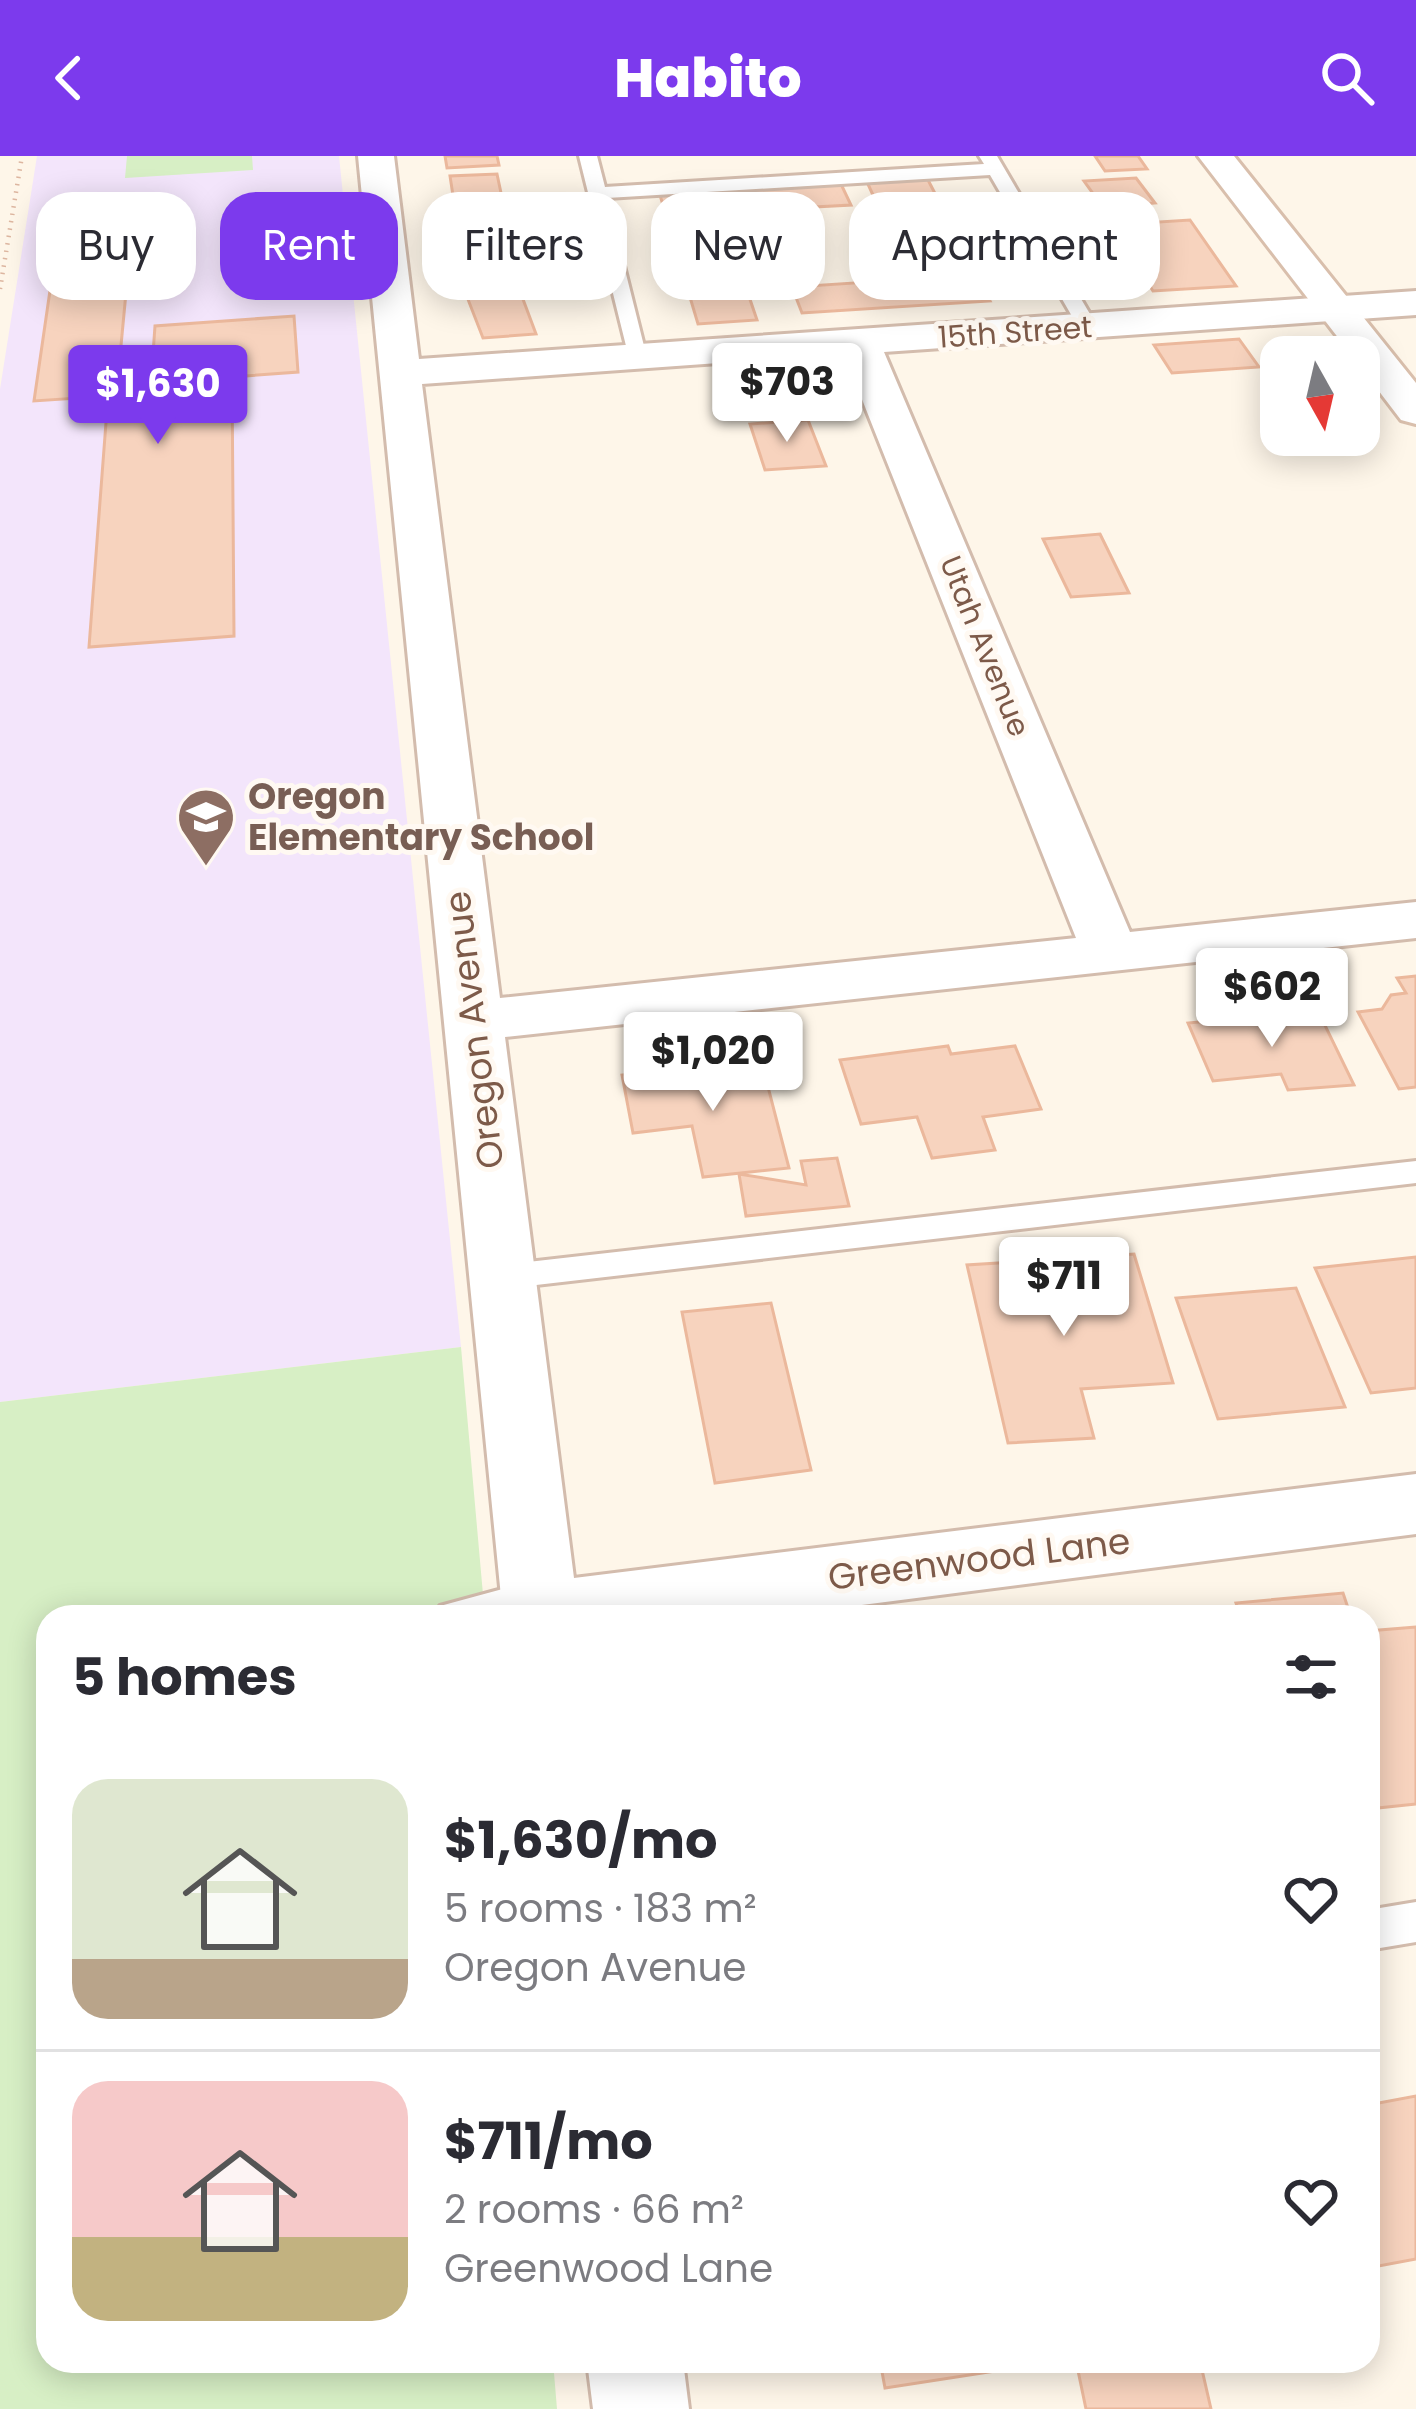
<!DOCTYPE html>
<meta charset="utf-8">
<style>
:root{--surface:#fff;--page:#f2f2f3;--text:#2b2b33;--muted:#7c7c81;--line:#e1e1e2;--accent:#7c3aed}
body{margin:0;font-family:Poppins,sans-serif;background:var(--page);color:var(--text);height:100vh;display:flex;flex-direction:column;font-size:45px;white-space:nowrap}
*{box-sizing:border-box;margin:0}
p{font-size:39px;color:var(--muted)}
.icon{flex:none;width:66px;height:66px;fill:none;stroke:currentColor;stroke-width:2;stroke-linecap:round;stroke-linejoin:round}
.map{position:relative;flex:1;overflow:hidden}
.panel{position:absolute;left:36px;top:1449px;width:1344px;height:768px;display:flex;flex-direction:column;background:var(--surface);border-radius:36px;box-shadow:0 6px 30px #0003}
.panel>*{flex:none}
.hud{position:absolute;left:36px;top:36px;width:1344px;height:108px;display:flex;gap:24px}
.needle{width:78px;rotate:172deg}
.tools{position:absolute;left:1260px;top:180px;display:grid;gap:24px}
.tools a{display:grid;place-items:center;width:120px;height:120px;border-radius:24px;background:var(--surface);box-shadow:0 6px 30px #0003;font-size:60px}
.price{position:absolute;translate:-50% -102px;padding:0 27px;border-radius:12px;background:#fff;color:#222;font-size:39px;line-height:78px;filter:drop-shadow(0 3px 6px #0008)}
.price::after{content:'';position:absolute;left:50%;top:72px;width:36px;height:27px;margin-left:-18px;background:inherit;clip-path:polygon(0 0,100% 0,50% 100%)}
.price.active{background:var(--accent);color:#fff}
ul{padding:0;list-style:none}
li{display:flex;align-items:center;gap:36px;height:300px;padding:0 36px}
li+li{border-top:3px solid var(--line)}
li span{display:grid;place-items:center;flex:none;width:336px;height:240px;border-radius:36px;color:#555}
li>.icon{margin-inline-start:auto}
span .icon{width:144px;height:144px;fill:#fffc;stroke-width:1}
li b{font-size:51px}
h2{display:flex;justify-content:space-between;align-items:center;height:144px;padding:0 36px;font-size:51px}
.tag{padding:0 42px;border-radius:36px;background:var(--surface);box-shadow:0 6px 30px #0003;font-size:42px;line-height:108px}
.tag.active{background:var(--accent);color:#fff}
header{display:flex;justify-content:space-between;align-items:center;height:156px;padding:0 36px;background:var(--accent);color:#fff;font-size:54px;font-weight:800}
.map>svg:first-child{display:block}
.education{fill:#f3e5fb}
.green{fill:#d7efc5}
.building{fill:#f7d3be;stroke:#ebb89c;stroke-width:3}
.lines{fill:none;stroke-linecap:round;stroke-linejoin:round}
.lane-casing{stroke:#d3bcad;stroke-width:6}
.street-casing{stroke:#d3bcad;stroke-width:6}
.secondary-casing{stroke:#d9bfac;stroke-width:6}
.path{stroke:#ddb6a0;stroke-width:4.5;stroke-dasharray:1.5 6;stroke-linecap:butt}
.lane{fill:#fff;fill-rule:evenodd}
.street{fill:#fff;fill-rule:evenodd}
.secondary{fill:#fff;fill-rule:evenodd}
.labels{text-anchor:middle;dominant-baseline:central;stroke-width:10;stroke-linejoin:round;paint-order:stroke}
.far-street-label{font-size:30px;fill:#7d5a49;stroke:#fff9f2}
.education-label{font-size:36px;font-weight:bold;fill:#785e54;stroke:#fff9f2;text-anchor:start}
.street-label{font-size:36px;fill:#7d5a49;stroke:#fff9f2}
</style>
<header><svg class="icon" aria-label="back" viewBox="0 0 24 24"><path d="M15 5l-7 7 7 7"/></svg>Habito<svg class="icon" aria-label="search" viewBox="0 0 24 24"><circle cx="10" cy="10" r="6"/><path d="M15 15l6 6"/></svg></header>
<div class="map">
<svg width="1416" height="2253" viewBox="0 0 1416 2253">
<rect width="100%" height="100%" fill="#fef6e9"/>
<path class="education" d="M37,0H339L461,1191L0,1246V233Z"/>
<g class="green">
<path d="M127,0H252L253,14L125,22Z"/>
<path d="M461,1191L485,1461H48V2205H553L557,2253H0V1246Z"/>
</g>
<g class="building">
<path d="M445,0H497L499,9L447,12Z"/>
<path d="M1095,0H1138L1147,13L1105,15Z"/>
<path d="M497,18L512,89L461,92L450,20Z"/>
<path d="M927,22L971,107L906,111L867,26Z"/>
<path d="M1136,22L1155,47L1129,49L1135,58L1087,61L1075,40L1094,39L1084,25Z"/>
<path d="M840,26L851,49L666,59L659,36Z"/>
<path d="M1190,64L1236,130L1153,135L1111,69Z"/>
<path d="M724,67L757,164L698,168L669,71Z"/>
<path d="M506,98L536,178L483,182L457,115L432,117L430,102Z"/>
<path d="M191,99L187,122L127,126L120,200L153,198L155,170L294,160L298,216L232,221L234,480L89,491L108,240L34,245L54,107Z"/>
<path d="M976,119L990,145L802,157L792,131Z"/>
<path d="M1239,183L1259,211L1172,217L1154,189Z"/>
<path d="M808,264L826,310L765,314L750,268Z"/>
<path d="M1100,378L1129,437L1071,441L1043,383Z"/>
<path d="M1416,820V931L1399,933L1358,856L1382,853L1391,839L1406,837L1397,822Z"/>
<path d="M1318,855L1354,929L1288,934L1281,918L1213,925L1188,867Z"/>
<path d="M948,890L951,898L1015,890L1041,953L983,961L995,994L932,1002L917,961L861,968L840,904Z"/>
<path d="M761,904L789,1012L703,1021L692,970L633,977L622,919Z"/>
<path d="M837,1002L849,1050L746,1060L739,1018L806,1029L801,1005Z"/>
<path d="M1134,1098L1173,1227L1081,1233L1094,1282L1008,1287L967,1109Z"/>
<path d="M1416,1101V1232L1371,1237L1315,1112Z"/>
<path d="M1296,1132L1345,1251L1218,1263L1176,1142Z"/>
<path d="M771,1147L811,1314L715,1327L682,1156Z"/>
<path d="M1343,1437L1351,1461H1241L1236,1447Z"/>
<path d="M1416,1471V1648L1368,1653V1475Z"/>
<path d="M1416,1940V2103L1368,2112V1949Z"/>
<path d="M880,2205H1034L1035,2209L885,2232Z"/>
<path d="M1076,2205H1200L1211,2253H1086Z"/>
</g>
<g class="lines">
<defs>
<g id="lane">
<path d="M579,0H597L605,31L984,8L979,0H997L1097,170L1080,174L990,19L607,42L647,202L630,206Z"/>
<path d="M1416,1005V1027L502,1133L490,1130L486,1121L490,1112L502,1109Z"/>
<path d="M539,1423L552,1428L558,1439L552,1450L515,1461H434L440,1450Z"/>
<path d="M1416,1746V1786L1368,1794V1754Z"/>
</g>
<g id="street">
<path d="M358,0H394L419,203L1416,135V159L884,196L1130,776L1416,746V782L505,881L574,1422L1416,1318V1378L768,1461H503ZM844,198L1076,782L500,842L422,228Z"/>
<path d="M587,2205H683L689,2253H593Z"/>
</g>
<path id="secondary" d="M1198,0H1234L1416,227V268L1401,264L1359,209V201H1353Z"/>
</defs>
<use href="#lane" class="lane-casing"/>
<use href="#street" class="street-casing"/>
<use href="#secondary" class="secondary-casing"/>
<path class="path" d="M0,133L22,0"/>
<use href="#lane" class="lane"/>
<use href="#street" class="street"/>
<use href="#secondary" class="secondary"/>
</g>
<defs>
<symbol id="school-pin" viewBox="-11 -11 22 30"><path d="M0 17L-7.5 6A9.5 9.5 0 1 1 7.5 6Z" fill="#8d6e63" stroke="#fff9f2"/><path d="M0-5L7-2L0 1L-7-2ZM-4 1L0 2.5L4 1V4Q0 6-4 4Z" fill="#fff"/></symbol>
</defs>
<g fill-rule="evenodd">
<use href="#school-pin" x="173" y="628" width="66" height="90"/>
</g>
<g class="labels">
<g class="far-street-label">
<text transform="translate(1015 176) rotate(-4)">15th Street</text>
<text transform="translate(985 490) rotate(68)">Utah Avenue</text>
</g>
<g class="education-label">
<text x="248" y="640">Oregon<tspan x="248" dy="41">Elementary School</tspan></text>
</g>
<g class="street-label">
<text transform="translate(474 874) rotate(-97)">Oregon Avenue</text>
<text transform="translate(979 1403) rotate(-7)">Greenwood Lane</text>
</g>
</g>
</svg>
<div class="tools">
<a><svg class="needle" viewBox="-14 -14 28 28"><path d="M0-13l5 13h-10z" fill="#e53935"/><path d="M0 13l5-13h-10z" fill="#7c7c81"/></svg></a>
</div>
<b class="price" style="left:787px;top:289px">$703</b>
<b class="price active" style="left:158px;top:291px">$1,630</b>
<b class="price" style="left:1272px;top:894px">$602</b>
<b class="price" style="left:713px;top:958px">$1,020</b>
<b class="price" style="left:1064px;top:1183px">$711</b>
<div class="hud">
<a class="tag">Buy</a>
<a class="tag active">Rent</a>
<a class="tag">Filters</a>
<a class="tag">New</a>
<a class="tag">Apartment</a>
</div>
<section class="panel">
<h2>5 homes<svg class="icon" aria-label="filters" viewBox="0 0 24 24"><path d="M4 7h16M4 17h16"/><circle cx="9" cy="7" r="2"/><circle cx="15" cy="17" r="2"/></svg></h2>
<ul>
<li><span style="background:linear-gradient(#dfe7d0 75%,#b9a48a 0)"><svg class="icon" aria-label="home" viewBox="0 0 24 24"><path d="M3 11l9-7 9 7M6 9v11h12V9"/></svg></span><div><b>$1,630/mo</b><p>5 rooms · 183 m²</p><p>Oregon Avenue</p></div><svg class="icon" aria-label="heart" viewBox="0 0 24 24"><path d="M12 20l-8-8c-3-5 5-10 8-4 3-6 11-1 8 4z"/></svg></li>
<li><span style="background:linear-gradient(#f6c9c9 65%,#c2b280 0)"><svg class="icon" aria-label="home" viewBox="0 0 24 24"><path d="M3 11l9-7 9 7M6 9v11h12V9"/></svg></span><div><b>$711/mo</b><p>2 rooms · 66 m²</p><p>Greenwood Lane</p></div><svg class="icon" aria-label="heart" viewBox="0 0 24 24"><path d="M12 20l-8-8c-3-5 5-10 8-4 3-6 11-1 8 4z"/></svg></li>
</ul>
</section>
</div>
